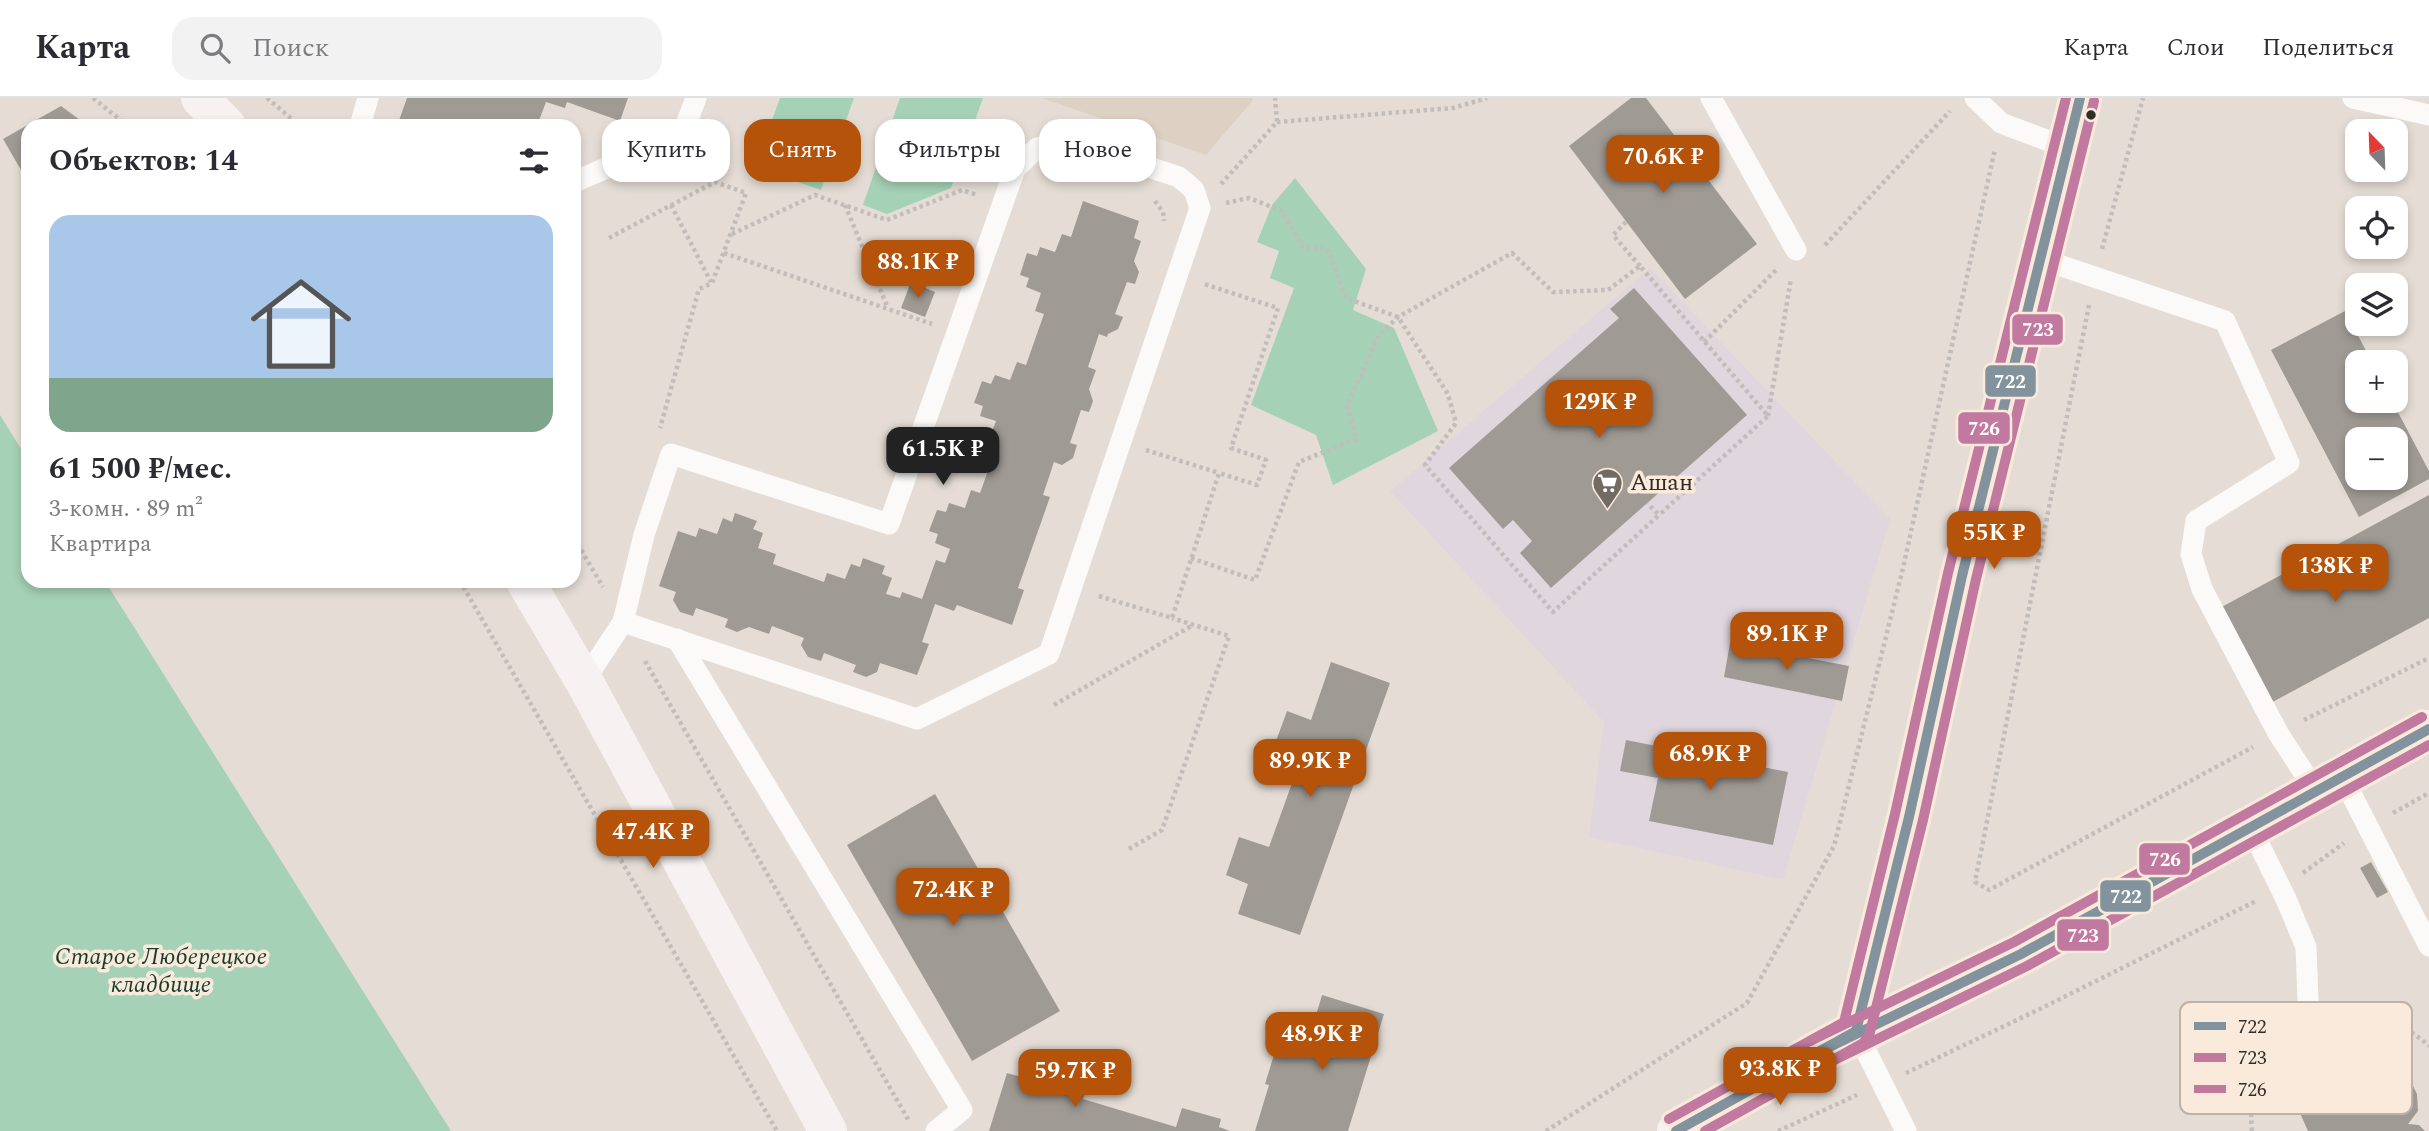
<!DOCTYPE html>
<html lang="ru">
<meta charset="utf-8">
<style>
:root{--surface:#fff;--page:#f2f2f3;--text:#2b2b33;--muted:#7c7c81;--line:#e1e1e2;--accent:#b45309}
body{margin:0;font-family:Spectral,serif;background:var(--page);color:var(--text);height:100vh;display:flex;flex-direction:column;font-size:26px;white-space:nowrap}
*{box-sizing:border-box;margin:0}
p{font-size:23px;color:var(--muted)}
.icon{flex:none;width:38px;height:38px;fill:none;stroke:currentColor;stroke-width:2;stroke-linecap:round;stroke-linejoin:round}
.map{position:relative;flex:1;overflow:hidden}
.sheet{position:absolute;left:21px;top:21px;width:560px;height:469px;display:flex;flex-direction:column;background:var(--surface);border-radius:21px;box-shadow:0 4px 10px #0003}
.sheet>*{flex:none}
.hud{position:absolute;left:602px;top:21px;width:665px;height:63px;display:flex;gap:14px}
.needle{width:46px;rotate:337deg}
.fabs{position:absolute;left:2345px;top:21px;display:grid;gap:14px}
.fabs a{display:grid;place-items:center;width:63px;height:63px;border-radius:14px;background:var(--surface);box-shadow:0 4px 10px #0003;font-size:35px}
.price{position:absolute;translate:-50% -60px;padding:0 16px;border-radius:14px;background:var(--accent);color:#fff;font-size:23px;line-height:46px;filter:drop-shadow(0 2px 4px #0008)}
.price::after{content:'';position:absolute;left:50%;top:42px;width:21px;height:16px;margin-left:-10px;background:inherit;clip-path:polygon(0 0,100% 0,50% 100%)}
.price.current{background:#222;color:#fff}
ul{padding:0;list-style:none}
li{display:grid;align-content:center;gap:14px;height:371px;padding:0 28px}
li span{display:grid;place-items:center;height:217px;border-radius:21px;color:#555}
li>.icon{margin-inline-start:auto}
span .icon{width:126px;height:126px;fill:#fffc;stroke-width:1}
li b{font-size:30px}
h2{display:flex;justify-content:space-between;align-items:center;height:84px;padding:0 28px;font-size:30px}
.chip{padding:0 24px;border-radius:21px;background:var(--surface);box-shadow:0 4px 10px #0003;font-size:24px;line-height:63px}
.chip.current{background:var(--accent);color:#fff}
header{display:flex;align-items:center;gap:42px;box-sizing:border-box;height:98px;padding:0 35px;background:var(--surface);border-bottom:2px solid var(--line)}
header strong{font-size:33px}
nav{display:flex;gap:38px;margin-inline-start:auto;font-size:24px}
.search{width:490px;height:63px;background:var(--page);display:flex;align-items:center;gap:18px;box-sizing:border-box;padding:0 24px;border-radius:21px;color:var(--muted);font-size:26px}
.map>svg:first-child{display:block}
.commercial{fill:#e0d6de}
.education{fill:#dcd1c3}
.green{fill:#a5d1b6}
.building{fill:#a09a94;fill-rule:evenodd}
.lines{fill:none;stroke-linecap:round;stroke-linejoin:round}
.path{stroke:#c2bdba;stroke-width:4.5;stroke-dasharray:3.5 3.5;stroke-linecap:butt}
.lane{stroke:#fbfaf9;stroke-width:21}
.secondary{stroke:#f7f1f1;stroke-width:38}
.bus-1-casing{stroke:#f9eadb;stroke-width:16}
.bus-2-casing{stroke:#f9eadb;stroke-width:16}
.bus-3-casing{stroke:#f9eadb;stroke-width:16}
.bus-1{stroke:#82939e;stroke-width:10}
.bus-2{stroke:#c2799f;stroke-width:10}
.bus-3{stroke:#c2799f;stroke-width:10}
.bus-dot{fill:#332d27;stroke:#f9eadb;stroke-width:2.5}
.labels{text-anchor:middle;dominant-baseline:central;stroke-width:7;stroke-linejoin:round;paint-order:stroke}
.poi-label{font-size:24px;fill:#332d27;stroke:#f9eadb;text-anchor:start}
.park-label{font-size:24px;font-style:italic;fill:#153d2a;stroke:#f9eadb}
.key{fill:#f9eadb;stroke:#beb1a5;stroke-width:2}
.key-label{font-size:19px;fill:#332d27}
.line-badge{stroke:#f9eadb;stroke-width:2.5}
.badge-label{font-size:19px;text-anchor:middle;font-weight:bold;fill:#fff}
</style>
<header>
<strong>Карта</strong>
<div class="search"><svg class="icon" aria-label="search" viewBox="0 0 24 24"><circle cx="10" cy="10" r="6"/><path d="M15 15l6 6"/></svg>Поиск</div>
<nav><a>Карта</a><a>Слои</a><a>Поделиться</a></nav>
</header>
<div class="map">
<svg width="2429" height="1033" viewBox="0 0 2429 1033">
<rect width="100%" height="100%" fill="#e5ddd5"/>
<path class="commercial" d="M1650,170L1890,421L1783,782L1589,739L1604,624L1390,393Z"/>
<path class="education" d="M1042,0H1252L1253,2L1206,57Z"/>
<g class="green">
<path d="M780,0H854L821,92L755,69Z"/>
<path d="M900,0H983L951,90L887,116L863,107Z"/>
<path d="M1295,80L1366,171L1353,212L1394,230L1438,333L1333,387L1316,337L1251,307L1294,190L1270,180L1279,153L1257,144L1272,107Z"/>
<path d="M0,317L28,362V483H105L451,1033H0Z"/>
</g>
<g class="building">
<path d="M407,0H628L620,23L567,4L565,10L546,4L537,28H397Z"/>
<path d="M1631,0H1646L1757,146L1685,201L1569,48Z"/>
<path d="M61,8L88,28H28V84L3,41Z"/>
<path d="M1083,103L1139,123L1134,140L1141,143L1134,163L1139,174L1135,186L1127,184L1115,216L1123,219L1118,231L1108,236L1107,239L1099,236L1088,269L1096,272L1089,291L1093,303L1089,314L1081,312L1070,345L1077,347L1073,360L1062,367L1054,364L1043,397L1050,399L1018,490L1024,492L1012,527L957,507L954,513L935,506L922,544L929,546L917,577L880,565L877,574L866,579L853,574L856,567L824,555L821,563L808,559L801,547L804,540L772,528L769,536L749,529L737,534L725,529L728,521L696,510L693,518L680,514L673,502L676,494L659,488L678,433L696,439L699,430L717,436L723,420L732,424L735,415L757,423L753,431L763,435L758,450L776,456L773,466L824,484L827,475L845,481L851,466L860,469L863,460L885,468L882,476L892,480L886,496L900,500L902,494L922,501L936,462L945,465L950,451L935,445L938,436L929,433L937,412L946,414L949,405L965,410L971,392L980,395L998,345L989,342L996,323L980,318L983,308L974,305L982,283L991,286L995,277L1010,282L1017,264L1026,267L1044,216L1035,213L1041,195L1026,189L1029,180L1020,177L1027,155L1037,158L1040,149L1055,154L1062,136L1071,139Z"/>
<path d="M911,184L935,194L925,219L901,210Z"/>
<path d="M1634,190L1747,317L1551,490L1520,455L1532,443L1513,422L1503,431L1449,370L1619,220L1610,211Z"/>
<path d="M2345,213L2372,264H2357V303H2392L2429,373V381L2359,419L2271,252ZM2357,341H2396V380H2357Z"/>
<path d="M2429,397V520L2267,607L2216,512Z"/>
<path d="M1730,545L1849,568L1842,603L1724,579Z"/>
<path d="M1331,564L1390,585L1300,837L1238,816L1248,786L1226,777L1239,739L1269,749L1300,663L1272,654L1287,613L1311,622Z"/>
<path d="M1626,642L1788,674L1773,747L1649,723L1658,680L1620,673Z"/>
<path d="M935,696L1060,913L972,963L847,747Z"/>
<path d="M2371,764L2388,794L2377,800L2360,770Z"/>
<path d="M1322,897L1384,916L1348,1033H1255L1269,987L1265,986L1277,947L1305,955Z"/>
<path d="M2345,945L2355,966L2377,956H2386L2391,959L2395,968V973L2388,981L2405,983L2413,988L2417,996L2418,1013L2408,1026L2419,1027L2425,1033H2308L2281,973Z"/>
<path d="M1053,967L1090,978L1083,1001L1176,1029L1182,1010L1221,1021L1219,1029L1230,1033H989L1007,975L1047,986Z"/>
</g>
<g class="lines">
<g class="path">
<path d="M93,0L128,28"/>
<path d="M267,0L300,28"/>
<path d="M1277,24L1453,10L1487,0"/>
<path d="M1221,86L1277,24L1275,0"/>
<path d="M1155,103L1163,114L1164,123"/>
<path d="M1226,105L1249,100L1282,113L1303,150H1327L1346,200L1398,219L1448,296L1456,325L1425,367L1553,514L1659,417L1647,405"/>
<path d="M671,107L711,184"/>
<path d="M845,107L887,208"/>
<path d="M1626,124L1613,137L1640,168"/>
<path d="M732,136L815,97L887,122L962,92L977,97"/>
<path d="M609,140L715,84L746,95L712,185L699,191L660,330"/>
<path d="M1825,147L1950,13"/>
<path d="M2102,151L2143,0"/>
<path d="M724,155L932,226"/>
<path d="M2089,207L1975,784L1989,792L2253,649"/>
<path d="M1704,244L1778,170"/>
<path d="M1768,318L1791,180"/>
<path d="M1146,352L1219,375"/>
<path d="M574,440L603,489"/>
<path d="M1191,460L1255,482L1299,364L1357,341L1347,308L1379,237L1398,219L1512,155L1553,194L1608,192L1640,168L1768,318L1659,417"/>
<path d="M460,483L777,1033"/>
<path d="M1099,498L1172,520L1219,375L1257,387L1266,362L1231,350L1278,210L1204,186"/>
<path d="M645,563L909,1023"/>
<path d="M1054,607L1193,527"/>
<path d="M2304,622L2429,560"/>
<path d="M2393,715L2429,695"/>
<path d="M1129,751L1162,732L1229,538L1172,520"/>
<path d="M2303,775L2344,745"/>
<path d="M2337,920C2371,916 2403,924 2429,948"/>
<path d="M2190,943L2253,1000"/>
<path d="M1906,975L2044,909L2256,803"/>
<path d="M1546,1033L1747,905L1834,748L1903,470L1995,51"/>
<path d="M1778,1033L1857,997"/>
<path d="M2252,1033C2248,999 2262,969 2286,945"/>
</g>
<g class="lane">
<path d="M1711,0L1796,152"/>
<path d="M1975,0L2001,25L2067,50"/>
<path d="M2353,0L2429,17"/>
<path d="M360,28L368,0"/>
<path d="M574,84L682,37L696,0"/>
<path d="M2041,161L2225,223L2289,365L2196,423L2191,456L2202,491L2278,635L2315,692"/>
<path d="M677,541L962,1012L936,1033"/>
<path d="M584,583L623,524L644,437L671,356L889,426L1015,71L1037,50L1069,43L1179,79L1194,92L1200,110L1049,556L917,621L623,524"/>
<path d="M2342,678L2429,848"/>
<path d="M2250,728L2286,801L2306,849L2309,929"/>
<path d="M1856,933L1906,1033"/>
</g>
<g class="secondary">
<path d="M200,0L227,28"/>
<path d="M525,483L584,583L828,1033"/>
<path d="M1856,933L1909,719L1962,478L2080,0"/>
<path d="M1676,1033L1856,933L2018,858L2315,692L2429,631"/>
</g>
<defs>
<g id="bus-1">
<path d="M1817,955L2021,856L2429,631"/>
<path d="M1676,1033L1856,933L1909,719L1962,478L2080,0"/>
</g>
<g id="bus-2">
<path d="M1824,967L2027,868L2429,647"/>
<path d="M1705,1033L1863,945L1869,938L1923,722L1976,481L2094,3"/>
</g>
<g id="bus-3">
<path d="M1810,943L2014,844L2422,619"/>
<path d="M1669,1021L1844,924L1895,716L1948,475L2066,0"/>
</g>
</defs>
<use href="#bus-1" class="bus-1-casing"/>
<use href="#bus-2" class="bus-2-casing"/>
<use href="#bus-3" class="bus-3-casing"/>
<use href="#bus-1" class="bus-1"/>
<use href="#bus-2" class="bus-2"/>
<use href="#bus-3" class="bus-3"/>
</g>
<defs>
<symbol id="supermarket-pin" viewBox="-11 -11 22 30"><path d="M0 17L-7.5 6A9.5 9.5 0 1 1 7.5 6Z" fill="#716b64" stroke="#f9eadb"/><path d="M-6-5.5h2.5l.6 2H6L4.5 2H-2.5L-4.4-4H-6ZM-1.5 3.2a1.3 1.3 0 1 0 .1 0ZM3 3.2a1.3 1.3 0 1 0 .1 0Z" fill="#fff"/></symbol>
</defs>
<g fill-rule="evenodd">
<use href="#supermarket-pin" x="1590" y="368" width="35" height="47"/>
</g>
<circle class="bus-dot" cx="2091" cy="17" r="6"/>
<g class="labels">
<g class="poi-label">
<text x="1630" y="385">Ашан</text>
</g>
<g class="park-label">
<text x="161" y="859">Старое Люберецкое<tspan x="161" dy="28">кладбище</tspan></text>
</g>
</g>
<rect x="2180" y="904" width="232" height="112" rx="10" class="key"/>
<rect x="2194" y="924" width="32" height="8" fill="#82939e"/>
<rect x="2194" y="955" width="32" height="9" fill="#c2799f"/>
<rect x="2194" y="987" width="32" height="8" fill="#c2799f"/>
<g class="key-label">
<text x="2238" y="935">722</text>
<text x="2238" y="966">723</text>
<text x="2238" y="998">726</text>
</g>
<g class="line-badge">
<rect x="2011" y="215" width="53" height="33" rx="7" fill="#c2799f"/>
<rect x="1984" y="266" width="53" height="34" rx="7" fill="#82939e"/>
<rect x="1957" y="313" width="54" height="34" rx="7" fill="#c2799f"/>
<rect x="2138" y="744" width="53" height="34" rx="7" fill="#c2799f"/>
<rect x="2099" y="781" width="53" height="34" rx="7" fill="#82939e"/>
<rect x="2056" y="820" width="54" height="34" rx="7" fill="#c2799f"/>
</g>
<g class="badge-label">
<text x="2038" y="238">723</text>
<text x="2010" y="290">722</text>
<text x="1984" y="337">726</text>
<text x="2165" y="768">726</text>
<text x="2126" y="805">722</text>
<text x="2083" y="844">723</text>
</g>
</svg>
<div class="fabs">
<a><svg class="needle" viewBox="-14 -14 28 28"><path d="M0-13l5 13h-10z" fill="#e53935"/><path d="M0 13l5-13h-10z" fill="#7c7c81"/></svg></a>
<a><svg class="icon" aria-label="locate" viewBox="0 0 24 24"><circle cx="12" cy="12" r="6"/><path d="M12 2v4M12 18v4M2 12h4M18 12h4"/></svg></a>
<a><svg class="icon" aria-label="layers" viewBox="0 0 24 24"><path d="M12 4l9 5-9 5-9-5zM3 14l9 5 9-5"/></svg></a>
<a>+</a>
<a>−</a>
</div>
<b class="price" style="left:1663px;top:97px">70.6K ₽</b>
<b class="price" style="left:918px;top:202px">88.1K ₽</b>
<b class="price" style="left:1599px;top:342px">129K ₽</b>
<b class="price current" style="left:943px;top:389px">61.5K ₽</b>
<b class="price" style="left:1994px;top:473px">55K ₽</b>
<b class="price" style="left:2335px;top:506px">138K ₽</b>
<b class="price" style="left:1787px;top:574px">89.1K ₽</b>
<b class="price" style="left:1710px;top:694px">68.9K ₽</b>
<b class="price" style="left:1310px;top:701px">89.9K ₽</b>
<b class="price" style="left:653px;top:772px">47.4K ₽</b>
<b class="price" style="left:953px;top:830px">72.4K ₽</b>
<b class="price" style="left:1322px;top:974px">48.9K ₽</b>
<b class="price" style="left:1780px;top:1009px">93.8K ₽</b>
<b class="price" style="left:1075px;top:1011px">59.7K ₽</b>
<div class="hud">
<a class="chip">Купить</a>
<a class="chip current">Снять</a>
<a class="chip">Фильтры</a>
<a class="chip">Новое</a>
</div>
<section class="sheet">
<h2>Объектов: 14<svg class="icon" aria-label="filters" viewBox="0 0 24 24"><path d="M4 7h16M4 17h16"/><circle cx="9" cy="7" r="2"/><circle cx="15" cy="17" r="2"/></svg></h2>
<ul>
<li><span style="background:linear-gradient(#a9c7e8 75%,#7fa58c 0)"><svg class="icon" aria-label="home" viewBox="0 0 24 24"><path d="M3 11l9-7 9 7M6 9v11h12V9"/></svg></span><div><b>61 500 ₽/мес.</b><p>3-комн. · 89 m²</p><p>Квартира</p></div></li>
</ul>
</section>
</div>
